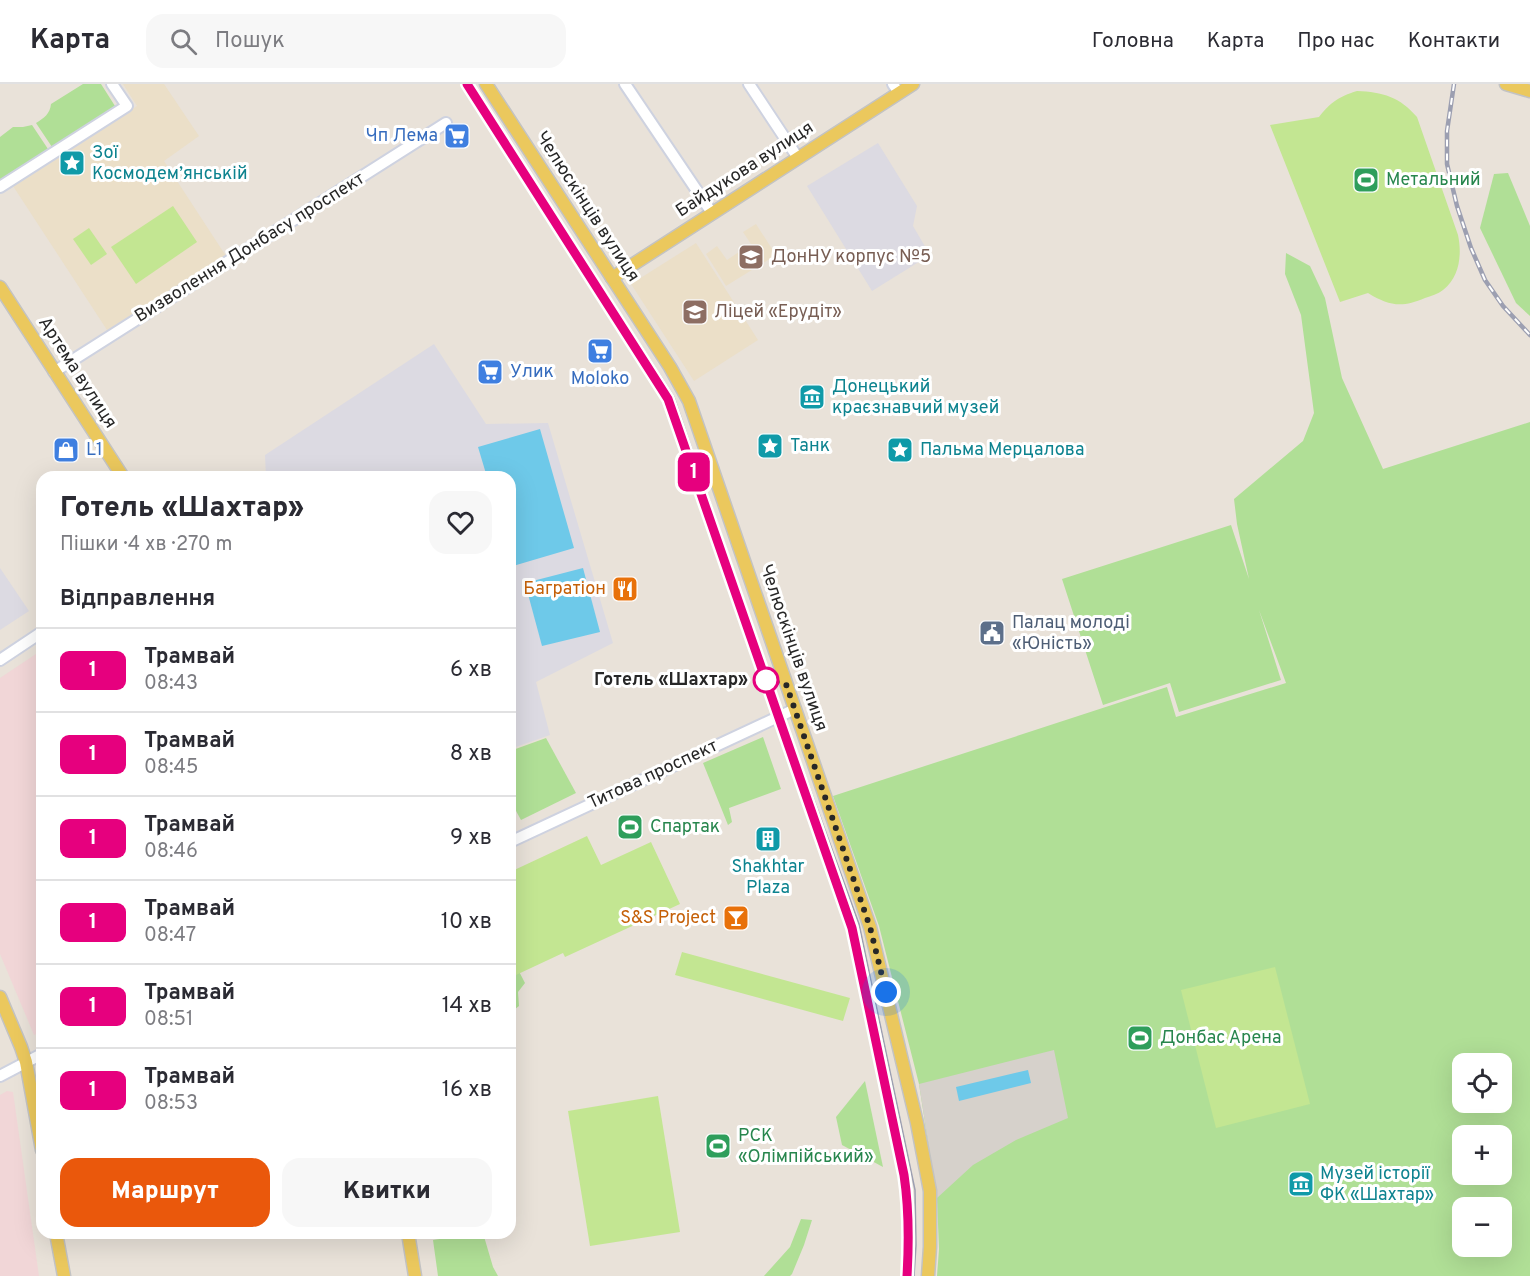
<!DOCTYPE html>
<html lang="uk">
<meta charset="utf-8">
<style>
:root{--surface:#fff;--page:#f7f7f7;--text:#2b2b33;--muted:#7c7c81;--line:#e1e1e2;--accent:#ea580c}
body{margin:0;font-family:Overpass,sans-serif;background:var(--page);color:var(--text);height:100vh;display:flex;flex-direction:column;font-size:22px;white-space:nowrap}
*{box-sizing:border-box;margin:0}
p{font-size:20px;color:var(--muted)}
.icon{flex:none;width:33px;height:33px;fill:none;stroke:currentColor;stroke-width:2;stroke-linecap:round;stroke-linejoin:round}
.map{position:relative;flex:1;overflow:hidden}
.details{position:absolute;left:36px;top:387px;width:480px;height:768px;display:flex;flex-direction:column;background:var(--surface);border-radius:18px;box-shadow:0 6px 24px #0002}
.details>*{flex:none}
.badge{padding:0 12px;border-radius:9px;font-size:21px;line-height:39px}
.buttons{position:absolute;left:1452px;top:969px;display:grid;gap:12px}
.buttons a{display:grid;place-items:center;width:60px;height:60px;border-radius:12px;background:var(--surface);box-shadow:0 6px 24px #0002;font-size:30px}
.you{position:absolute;width:30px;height:30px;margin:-15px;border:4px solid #fff;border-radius:50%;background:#1a73e8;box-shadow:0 0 0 9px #1a73e833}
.map>.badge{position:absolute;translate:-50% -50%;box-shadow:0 0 0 3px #fff}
h2{padding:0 24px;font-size:22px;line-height:54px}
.round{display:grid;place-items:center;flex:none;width:63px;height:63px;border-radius:18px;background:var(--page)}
.head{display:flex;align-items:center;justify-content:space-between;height:102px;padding:0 24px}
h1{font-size:28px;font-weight:800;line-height:45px}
.action{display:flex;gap:12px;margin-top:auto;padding:12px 24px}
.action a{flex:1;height:69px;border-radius:18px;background:var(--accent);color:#fff;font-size:24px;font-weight:800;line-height:69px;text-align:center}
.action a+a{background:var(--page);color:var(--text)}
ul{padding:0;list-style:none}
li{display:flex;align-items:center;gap:18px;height:84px;padding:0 24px;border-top:2px solid var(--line)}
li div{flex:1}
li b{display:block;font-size:22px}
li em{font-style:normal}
li .badge{min-width:66px;font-weight:700;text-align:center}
header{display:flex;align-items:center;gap:36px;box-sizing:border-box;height:84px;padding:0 30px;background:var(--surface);border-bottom:2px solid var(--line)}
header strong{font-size:28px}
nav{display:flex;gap:33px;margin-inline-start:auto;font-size:21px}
.search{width:420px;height:54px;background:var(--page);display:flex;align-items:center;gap:15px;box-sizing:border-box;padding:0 21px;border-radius:18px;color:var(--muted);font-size:22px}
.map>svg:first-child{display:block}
.industrial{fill:#dcdae2}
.education{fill:#ebdfc8}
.medical{fill:#f1d6d7}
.green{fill:#b0df96;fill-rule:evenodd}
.pitch{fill:#c3e692}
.plaza{fill:#d6d1cb}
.water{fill:#6ec9e9}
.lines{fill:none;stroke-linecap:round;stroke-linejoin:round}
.minor-casing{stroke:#ced2e0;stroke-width:14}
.major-casing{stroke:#c3c3c3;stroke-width:15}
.minor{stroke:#fff;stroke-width:10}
.major{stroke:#ebc85d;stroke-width:12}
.tram{stroke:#9c9fb1;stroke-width:1.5}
.rail-casing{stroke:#9c9fb1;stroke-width:4.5}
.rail{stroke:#fff;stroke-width:2;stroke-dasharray:7;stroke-linecap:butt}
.line-casing{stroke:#fff;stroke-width:14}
.line{stroke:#e6007e;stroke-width:9}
.walk{stroke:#272727;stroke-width:6;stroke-dasharray:0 10.8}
.stop-dot{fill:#fff;stroke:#e6007e;stroke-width:3}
.labels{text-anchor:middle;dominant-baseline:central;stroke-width:6;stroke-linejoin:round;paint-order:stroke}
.shop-label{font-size:18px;fill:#366cbe;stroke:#fff;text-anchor:start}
.culture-label{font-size:18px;fill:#0d838f;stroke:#fff;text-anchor:start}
.street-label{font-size:18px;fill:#272727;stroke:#fff}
.leisure-label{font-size:18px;fill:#27864d;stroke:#fff;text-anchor:start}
.education-label{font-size:18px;fill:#785e54;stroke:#fff;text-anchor:start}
.food-label{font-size:18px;fill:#c56008;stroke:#fff;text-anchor:end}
.service-label{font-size:18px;fill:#4e5e75;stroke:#fff;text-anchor:start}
.stop-label{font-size:18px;font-weight:bold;fill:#272727;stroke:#fff;text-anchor:end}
</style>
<header>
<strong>Карта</strong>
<div class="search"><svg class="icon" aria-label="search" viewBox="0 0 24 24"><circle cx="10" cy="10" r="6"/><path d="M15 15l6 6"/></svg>Пошук</div>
<nav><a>Головна</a><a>Карта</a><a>Про нас</a><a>Контакти</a></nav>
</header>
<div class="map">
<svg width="1530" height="1192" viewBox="0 0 1530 1192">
<rect width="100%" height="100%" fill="#e9e2d9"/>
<g class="industrial">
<polygon points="878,59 917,122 913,142 930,171 872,207 807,102"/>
<polygon points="434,260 486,340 548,339 613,559 536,598 550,651 510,665 510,393 266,393 265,371"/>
<polygon points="0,484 29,527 0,546"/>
</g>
<g class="education">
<polygon points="123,0 164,0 199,52 164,77 226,172 109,249 13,102 137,22"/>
<polygon points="756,140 776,171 726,202 706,170 717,162 727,176 751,160 743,148"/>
<polygon points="696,159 758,256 694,297 631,200"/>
</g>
<g class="medical">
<polygon points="42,566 42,948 34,951 0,870 0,594"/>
<polygon points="7,1007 13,1008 39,1192 0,1192 0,1011"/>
</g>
<g class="green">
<path d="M83 0H101L115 22 52 63 36 39C44 34 50 30 51 20Z"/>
<polygon points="32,41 48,65 0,96 0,53 13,43 23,43"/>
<polygon points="1508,89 1530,142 1530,232 1516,219 1480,144 1494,90"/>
<path d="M1286 169 1310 182 1325 214 1342 294 1383 385 1530 338V1192H937L939 1165 937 1115 919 1000 879 842 833 712 1167 603 1176 633 1286 599 1259 526 1281 596 1179 628 1170 599 1103 621 1062 495 1231 441 1249 495 1237 440 1234 415 1303 357 1314 329 1301 231 1285 190ZM1462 980H1502V1018H1462ZM1462 1052H1502V1090H1462ZM1462 1124H1502V1162H1462Z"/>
<polygon points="763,653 781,705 729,724 732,738 728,741 703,679"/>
<polygon points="546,654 576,709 521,736 510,716 510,667"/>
<polygon points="511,872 525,899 518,908 519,922 510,929"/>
<polygon points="865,997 883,1083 842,1061 836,1033"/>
<polygon points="801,1135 812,1136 804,1161 792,1190 790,1192 764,1192 790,1163"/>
<polygon points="477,1149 483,1149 493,1183 498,1192 438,1192 433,1156"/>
</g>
<g class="pitch">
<path d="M1357 7C1383 8 1400 13 1417 33L1458 151C1462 170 1460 193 1443 206 1438 210 1431 212 1425 214 1402 224 1389 222 1368 209L1340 218 1270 41 1319 33C1331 18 1338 13 1357 7Z"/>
<polygon points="173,122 197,158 136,200 111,163"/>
<polygon points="89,144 107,170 91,181 73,155"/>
<polygon points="587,752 601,781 651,758 680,820 565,873 563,869 516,891 510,879 510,788"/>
<polygon points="682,868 850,914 843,937 675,891"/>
<polygon points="1275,883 1310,1020 1216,1044 1181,906"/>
<polygon points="658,1012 680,1148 590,1162 568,1027"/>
</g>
<polygon class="plaza" points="1054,966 1068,1034 1016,1056 973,1081 937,1114 919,1000"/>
<g class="water">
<polygon points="540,345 574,464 513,482 510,473 510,393 487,393 478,363"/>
<polygon points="583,484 600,548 542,562 525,499"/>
<polygon points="1028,986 1031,999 959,1017 956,1003"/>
</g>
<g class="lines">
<g class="minor-casing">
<g id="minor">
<polyline points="625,0 712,129"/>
<polyline points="749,0 798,74"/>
<polyline points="893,0 899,9"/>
<polyline points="0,103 127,22 112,0"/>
<polyline points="54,288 446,39"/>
<polyline points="0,576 42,548"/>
<polyline points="510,758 795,625"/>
<polyline points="0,992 42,970"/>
</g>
</g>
<g class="major-casing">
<g id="major">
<polyline points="486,0 670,283 689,317 870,843 917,1039 930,1107 930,1163 928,1192"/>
<polyline points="1506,0 1530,7"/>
<polyline points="612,194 913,0"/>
<polyline points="0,203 123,393"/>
<polyline points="0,913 21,963 26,978 42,1066"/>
<polyline points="56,1149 64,1192"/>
<polyline points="408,1149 415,1192"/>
</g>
</g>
<use href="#minor" class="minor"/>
<use href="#major" class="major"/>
<polyline class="tram" points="473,0 674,313 783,630 859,840 915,1106 916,1161 914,1192"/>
<g class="rail-casing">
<polyline id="rail" points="1454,0 1447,47 1447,80 1457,122 1471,164 1485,196 1503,222 1530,251"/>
</g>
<use href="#rail" class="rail"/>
</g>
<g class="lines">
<g class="line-casing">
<path id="line" d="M467 0 668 315 852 844 904 1091C909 1124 909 1158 907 1192"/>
</g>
<use href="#line" class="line"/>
<polyline class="walk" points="766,596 786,600 870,843 886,908"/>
</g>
<defs>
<g id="supermarket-square" transform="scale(1.35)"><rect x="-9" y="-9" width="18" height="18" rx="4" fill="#3f7fe0" stroke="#fff"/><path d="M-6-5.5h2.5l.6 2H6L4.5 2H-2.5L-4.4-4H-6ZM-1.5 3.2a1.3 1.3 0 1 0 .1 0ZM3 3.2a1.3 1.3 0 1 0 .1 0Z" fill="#fff"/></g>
<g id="sight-square" transform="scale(1.35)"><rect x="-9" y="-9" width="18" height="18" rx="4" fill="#0f9aa8" stroke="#fff"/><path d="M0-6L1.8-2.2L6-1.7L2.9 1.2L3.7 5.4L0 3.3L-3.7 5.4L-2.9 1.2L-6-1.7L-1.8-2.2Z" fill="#fff"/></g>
<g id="stadium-square" transform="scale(1.35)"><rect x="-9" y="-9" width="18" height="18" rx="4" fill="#2e9e5b" stroke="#fff"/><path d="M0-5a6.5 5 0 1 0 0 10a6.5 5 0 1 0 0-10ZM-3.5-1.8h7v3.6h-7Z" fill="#fff"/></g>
<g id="university-square" transform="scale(1.35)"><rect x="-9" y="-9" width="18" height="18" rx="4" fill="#8d6e63" stroke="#fff"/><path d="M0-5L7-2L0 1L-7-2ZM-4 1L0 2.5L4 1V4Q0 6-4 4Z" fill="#fff"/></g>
<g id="school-square" transform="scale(1.35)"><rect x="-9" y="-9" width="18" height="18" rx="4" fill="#8d6e63" stroke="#fff"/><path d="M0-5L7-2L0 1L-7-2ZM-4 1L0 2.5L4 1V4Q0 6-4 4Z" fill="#fff"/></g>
<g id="museum-square" transform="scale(1.35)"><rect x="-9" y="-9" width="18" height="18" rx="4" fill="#0f9aa8" stroke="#fff"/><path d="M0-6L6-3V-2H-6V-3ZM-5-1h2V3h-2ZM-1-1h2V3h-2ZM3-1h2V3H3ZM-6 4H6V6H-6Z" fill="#fff"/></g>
<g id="shop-square" transform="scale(1.35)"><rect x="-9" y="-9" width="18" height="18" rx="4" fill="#3f7fe0" stroke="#fff"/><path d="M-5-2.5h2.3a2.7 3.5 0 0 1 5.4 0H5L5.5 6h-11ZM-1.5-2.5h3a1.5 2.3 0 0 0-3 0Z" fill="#fff"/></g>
<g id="restaurant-square" transform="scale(1.35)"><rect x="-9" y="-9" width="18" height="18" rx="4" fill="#e8710a" stroke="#fff"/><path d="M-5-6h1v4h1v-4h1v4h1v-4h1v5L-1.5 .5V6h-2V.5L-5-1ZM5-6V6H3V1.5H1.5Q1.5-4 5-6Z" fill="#fff"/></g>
<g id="civic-square" transform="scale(1.35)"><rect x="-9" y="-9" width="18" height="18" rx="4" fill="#5c6f8a" stroke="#fff"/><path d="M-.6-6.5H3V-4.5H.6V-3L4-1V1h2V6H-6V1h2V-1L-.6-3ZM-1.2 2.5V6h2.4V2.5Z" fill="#fff"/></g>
<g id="building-square" transform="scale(1.35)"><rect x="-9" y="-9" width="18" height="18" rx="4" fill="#0f9aa8" stroke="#fff"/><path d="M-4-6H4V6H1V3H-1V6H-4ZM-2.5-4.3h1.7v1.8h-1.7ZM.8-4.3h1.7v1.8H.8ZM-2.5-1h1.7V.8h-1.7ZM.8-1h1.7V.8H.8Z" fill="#fff"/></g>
<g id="bar-square" transform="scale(1.35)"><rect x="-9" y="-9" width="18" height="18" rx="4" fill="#e8710a" stroke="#fff"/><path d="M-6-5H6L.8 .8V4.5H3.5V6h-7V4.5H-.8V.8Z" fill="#fff"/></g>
</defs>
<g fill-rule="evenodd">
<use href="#supermarket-square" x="457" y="52"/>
<use href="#sight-square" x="72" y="79"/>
<use href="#stadium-square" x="1366" y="96"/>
<use href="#university-square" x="751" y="173"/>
<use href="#school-square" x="695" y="228"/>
<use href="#supermarket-square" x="600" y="267"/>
<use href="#supermarket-square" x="490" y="288"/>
<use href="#museum-square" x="812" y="313"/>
<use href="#sight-square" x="770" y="362"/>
<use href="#shop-square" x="66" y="366"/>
<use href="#sight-square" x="900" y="366"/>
<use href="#restaurant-square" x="625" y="505"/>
<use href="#civic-square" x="992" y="549"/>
<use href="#stadium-square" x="630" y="743"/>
<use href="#building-square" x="768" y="755"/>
<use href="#bar-square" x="736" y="834"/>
<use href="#stadium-square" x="1140" y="954"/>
<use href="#stadium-square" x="718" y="1062"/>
<use href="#museum-square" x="1301" y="1100"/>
</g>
<circle class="stop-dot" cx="766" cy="596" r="12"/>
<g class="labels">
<g class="shop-label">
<text x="438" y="52" text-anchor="end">Чп Лема</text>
<text x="510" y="288">Улик</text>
<text x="600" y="295" text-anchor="middle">Moloko</text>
<text x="86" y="366">L1</text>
</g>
<g class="culture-label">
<text x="92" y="69">Зої<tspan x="92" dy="21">Космодем’янській</tspan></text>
<text x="832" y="303">Донецький<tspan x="832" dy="21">краєзнавчий музей</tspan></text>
<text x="790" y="362">Танк</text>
<text x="920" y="366">Пальма Мерцалова</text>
<text x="768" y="783" text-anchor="middle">Shakhtar<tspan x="768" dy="21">Plaza</tspan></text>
<text x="1320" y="1090">Музей історії<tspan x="1320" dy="21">ФК «Шахтар»</tspan></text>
</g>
<g class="street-label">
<text transform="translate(745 86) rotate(-33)">Байдукова вулиця</text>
<text transform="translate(587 123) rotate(57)">Челюскінців вулиця</text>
<text transform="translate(250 164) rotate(-32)">Визволення Донбасу проспект</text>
<text transform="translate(77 289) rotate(57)">Артема вулиця</text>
<text transform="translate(793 564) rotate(71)">Челюскінців вулиця</text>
<text transform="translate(653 691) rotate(-25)">Титова проспект</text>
</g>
<g class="leisure-label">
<text x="1386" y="96">Метальний</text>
<text x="650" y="743">Спартак</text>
<text x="1160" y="954">Донбас Арена</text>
<text x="738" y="1052">РСК<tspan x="738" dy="21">«Олімпійський»</tspan></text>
</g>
<g class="education-label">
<text x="771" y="173">ДонНУ корпус №5</text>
<text x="714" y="228">Ліцей «Ерудіт»</text>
</g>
<g class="food-label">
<text x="606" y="505">Багратіон</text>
<text x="716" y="834">S&amp;S Project</text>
</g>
<g class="service-label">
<text x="1012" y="539">Палац молоді<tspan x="1012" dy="21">«Юність»</tspan></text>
</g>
<g class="stop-label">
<text x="748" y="596">Готель «Шахтар»</text>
</g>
</g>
</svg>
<div class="buttons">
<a><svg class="icon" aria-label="locate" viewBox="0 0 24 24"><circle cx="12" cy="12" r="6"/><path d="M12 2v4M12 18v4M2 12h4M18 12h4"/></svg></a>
<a>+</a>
<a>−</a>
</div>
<div class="you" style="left:886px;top:908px"></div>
<b class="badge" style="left:694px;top:388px;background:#e6007e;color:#fff">1</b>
<section class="details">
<div class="head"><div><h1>Готель «Шахтар»</h1><p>Пішки · 4 хв · 270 m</p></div><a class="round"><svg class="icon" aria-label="heart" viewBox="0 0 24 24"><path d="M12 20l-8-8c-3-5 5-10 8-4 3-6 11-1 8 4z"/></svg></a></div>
<h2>Відправлення</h2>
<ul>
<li><span class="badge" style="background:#e6007e;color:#fff">1</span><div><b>Трамвай</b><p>08:43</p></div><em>6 хв</em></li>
<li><span class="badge" style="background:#e6007e;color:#fff">1</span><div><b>Трамвай</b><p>08:45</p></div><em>8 хв</em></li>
<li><span class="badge" style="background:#e6007e;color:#fff">1</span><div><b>Трамвай</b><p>08:46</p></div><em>9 хв</em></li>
<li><span class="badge" style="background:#e6007e;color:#fff">1</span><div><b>Трамвай</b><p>08:47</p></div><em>10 хв</em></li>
<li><span class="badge" style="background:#e6007e;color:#fff">1</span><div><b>Трамвай</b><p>08:51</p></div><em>14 хв</em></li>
<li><span class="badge" style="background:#e6007e;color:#fff">1</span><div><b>Трамвай</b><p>08:53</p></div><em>16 хв</em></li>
</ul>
<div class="action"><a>Маршрут</a><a>Квитки</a></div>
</section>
</div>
